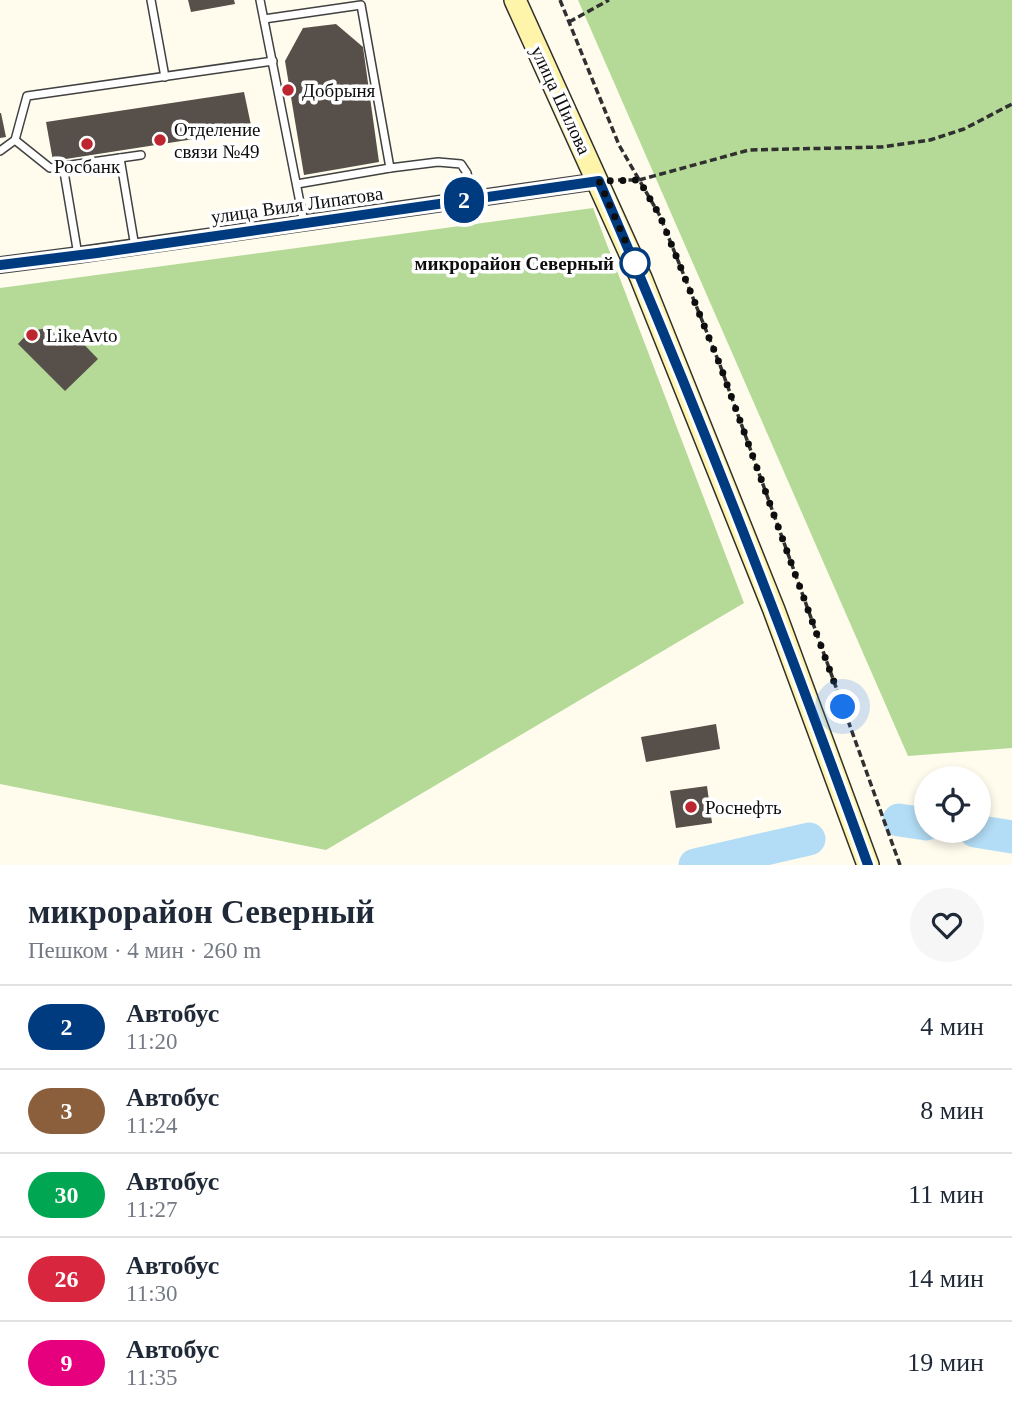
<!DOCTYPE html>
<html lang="ru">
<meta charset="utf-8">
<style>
:root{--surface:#fff;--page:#f6f6f7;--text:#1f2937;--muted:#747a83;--line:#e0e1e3}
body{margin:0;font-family:Georgia,serif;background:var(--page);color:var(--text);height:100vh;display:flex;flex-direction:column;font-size:26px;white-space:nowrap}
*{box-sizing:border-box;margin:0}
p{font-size:23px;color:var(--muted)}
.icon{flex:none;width:38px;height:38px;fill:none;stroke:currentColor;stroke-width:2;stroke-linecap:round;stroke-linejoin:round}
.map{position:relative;height:865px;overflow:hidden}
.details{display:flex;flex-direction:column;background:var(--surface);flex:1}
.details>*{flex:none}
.badge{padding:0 14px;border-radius:23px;font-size:24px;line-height:46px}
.fabs{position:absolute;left:914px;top:766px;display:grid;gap:14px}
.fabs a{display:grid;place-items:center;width:77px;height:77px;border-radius:50%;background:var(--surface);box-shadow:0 4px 10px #0003;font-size:35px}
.you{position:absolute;width:35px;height:35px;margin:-18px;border:5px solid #fff;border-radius:50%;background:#1a73e8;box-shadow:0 0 0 10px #1a73e833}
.map>.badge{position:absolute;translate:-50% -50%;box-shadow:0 0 0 4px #fff}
.round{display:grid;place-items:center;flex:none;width:74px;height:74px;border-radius:37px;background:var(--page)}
.head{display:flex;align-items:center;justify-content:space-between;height:119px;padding:0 28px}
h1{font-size:33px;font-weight:600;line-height:52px}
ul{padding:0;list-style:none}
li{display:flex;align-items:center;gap:21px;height:84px;padding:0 28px;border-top:2px solid var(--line)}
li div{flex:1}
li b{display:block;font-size:26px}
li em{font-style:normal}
li .badge{min-width:77px;font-weight:700;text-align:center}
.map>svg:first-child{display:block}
.forest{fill:#b5da98}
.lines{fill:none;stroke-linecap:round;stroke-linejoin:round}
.river{stroke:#b3ddf6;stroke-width:33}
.building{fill:#564f4a}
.service-casing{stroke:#414141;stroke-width:10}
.minor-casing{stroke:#414141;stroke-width:18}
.secondary-casing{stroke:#303030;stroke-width:24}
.path{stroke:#303030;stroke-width:3.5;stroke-dasharray:7 3.5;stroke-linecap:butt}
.service{stroke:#fff;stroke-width:7}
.minor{stroke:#fff;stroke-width:14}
.secondary{stroke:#fef5aa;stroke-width:21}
.line-casing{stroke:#fff;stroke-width:16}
.line{stroke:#003b80;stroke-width:10}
.walk{stroke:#0e0e0e;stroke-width:7;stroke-dasharray:0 12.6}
.poi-dot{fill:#bd262e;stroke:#fff;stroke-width:2.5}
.stop-dot{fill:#fff;stroke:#003b80;stroke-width:3.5}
.labels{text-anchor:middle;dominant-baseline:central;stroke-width:7;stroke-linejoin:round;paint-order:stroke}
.poi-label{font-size:19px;fill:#0e0e0e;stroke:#fff;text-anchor:start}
.street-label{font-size:19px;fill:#0e0e0e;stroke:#fff}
.stop-label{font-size:19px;font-weight:bold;fill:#0e0e0e;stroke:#fff;text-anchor:end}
</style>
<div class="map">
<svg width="1012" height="865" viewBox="0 0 1012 865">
<rect width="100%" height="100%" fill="#fffcee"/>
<g class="forest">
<polygon points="578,0 1012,0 1012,748 908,756"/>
<polygon points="593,208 744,603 326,850 0,784 0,288"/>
</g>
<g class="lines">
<g class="river">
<polyline points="899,820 926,824"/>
<polyline points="975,831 1012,837"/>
<polyline points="695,865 809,839"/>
</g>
</g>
<g class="building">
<polygon points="188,0 234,0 235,4 191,12"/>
<polygon points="336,24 363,47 379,162 304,175 285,61 303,28"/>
<polygon points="244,92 252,130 53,161 46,122"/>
<polygon points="0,113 1,113 6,137 0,138"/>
<polygon points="48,328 58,337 68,328 98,359 65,391 18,344 30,331"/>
<polygon points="716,724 720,749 646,762 641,737"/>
<polygon points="707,786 712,823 676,828 670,791"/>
</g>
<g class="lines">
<g class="service-casing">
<g id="service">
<polyline points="151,0 165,77"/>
<polyline points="260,0 304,223"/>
<polyline points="264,19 361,5 390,168"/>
<polyline points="15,140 50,168 141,155"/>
<polyline points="0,151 15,140 27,96 273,61"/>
<polyline points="120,158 135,247"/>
<polyline points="63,166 78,255"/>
<polyline points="297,184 390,168 438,162 461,164 467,173 472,199"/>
</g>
</g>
<g class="minor-casing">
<polyline id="minor" points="0,265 78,255 599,181"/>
</g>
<g class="secondary-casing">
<polyline id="secondary" points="515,0 641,278 774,610 868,865"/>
</g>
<g class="path">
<polyline points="560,0 619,145 660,216 720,365 900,865"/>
<polyline points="569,22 609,0"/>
<polyline points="618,180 639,180 749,150 881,147 930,140 964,129 1012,104"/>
</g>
<use href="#service" class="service"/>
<use href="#minor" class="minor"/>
<use href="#secondary" class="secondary"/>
</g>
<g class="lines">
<g class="line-casing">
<path id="line" d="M0 265 97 253 599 181C697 406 785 635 868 865"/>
</g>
<use href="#line" class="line"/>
<polyline class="walk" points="635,263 599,181 639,180 660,216 720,365 843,707"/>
</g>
<g class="poi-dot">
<circle cx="288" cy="90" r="7"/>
<circle cx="160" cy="140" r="7"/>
<circle cx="87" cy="144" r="7"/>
<circle cx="32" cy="335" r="7"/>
<circle cx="691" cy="807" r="7"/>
</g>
<circle class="stop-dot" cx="635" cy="263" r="14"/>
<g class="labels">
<g class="poi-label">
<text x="302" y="90">Добрыня</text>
<text x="174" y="129">Отделение<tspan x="174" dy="22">связи №49</tspan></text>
<text x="87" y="166" text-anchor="middle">Росбанк</text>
<text x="46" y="335">LikeAvto</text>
<text x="705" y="807">Роснефть</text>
</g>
<g class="street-label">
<text transform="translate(561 100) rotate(65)">улица Шилова</text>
<text transform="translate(297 205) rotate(-8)">улица Виля Липатова</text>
</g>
<g class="stop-label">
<text x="614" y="263">микрорайон Северный</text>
</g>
</g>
</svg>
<div class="fabs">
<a><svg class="icon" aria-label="locate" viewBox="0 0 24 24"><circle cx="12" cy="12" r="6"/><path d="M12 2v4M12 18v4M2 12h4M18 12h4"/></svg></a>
</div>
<div class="you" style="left:843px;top:707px"></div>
<b class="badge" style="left:464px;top:200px;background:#003b80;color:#fff">2</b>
</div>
<section class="details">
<div class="head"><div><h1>микрорайон Северный</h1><p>Пешком · 4 мин · 260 m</p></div><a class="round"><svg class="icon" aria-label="heart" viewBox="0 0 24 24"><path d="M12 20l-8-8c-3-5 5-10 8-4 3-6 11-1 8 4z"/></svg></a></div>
<ul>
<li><span class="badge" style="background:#003b80;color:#fff">2</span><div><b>Автобус</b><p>11:20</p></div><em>4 мин</em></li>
<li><span class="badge" style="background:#8b5e3c;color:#fff">3</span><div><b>Автобус</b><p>11:24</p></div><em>8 мин</em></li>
<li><span class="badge" style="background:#00a651;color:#fff">30</span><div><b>Автобус</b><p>11:27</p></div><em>11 мин</em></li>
<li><span class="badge" style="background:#d7263d;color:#fff">26</span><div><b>Автобус</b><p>11:30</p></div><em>14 мин</em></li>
<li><span class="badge" style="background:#e6007e;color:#fff">9</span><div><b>Автобус</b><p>11:35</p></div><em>19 мин</em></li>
</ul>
</section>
